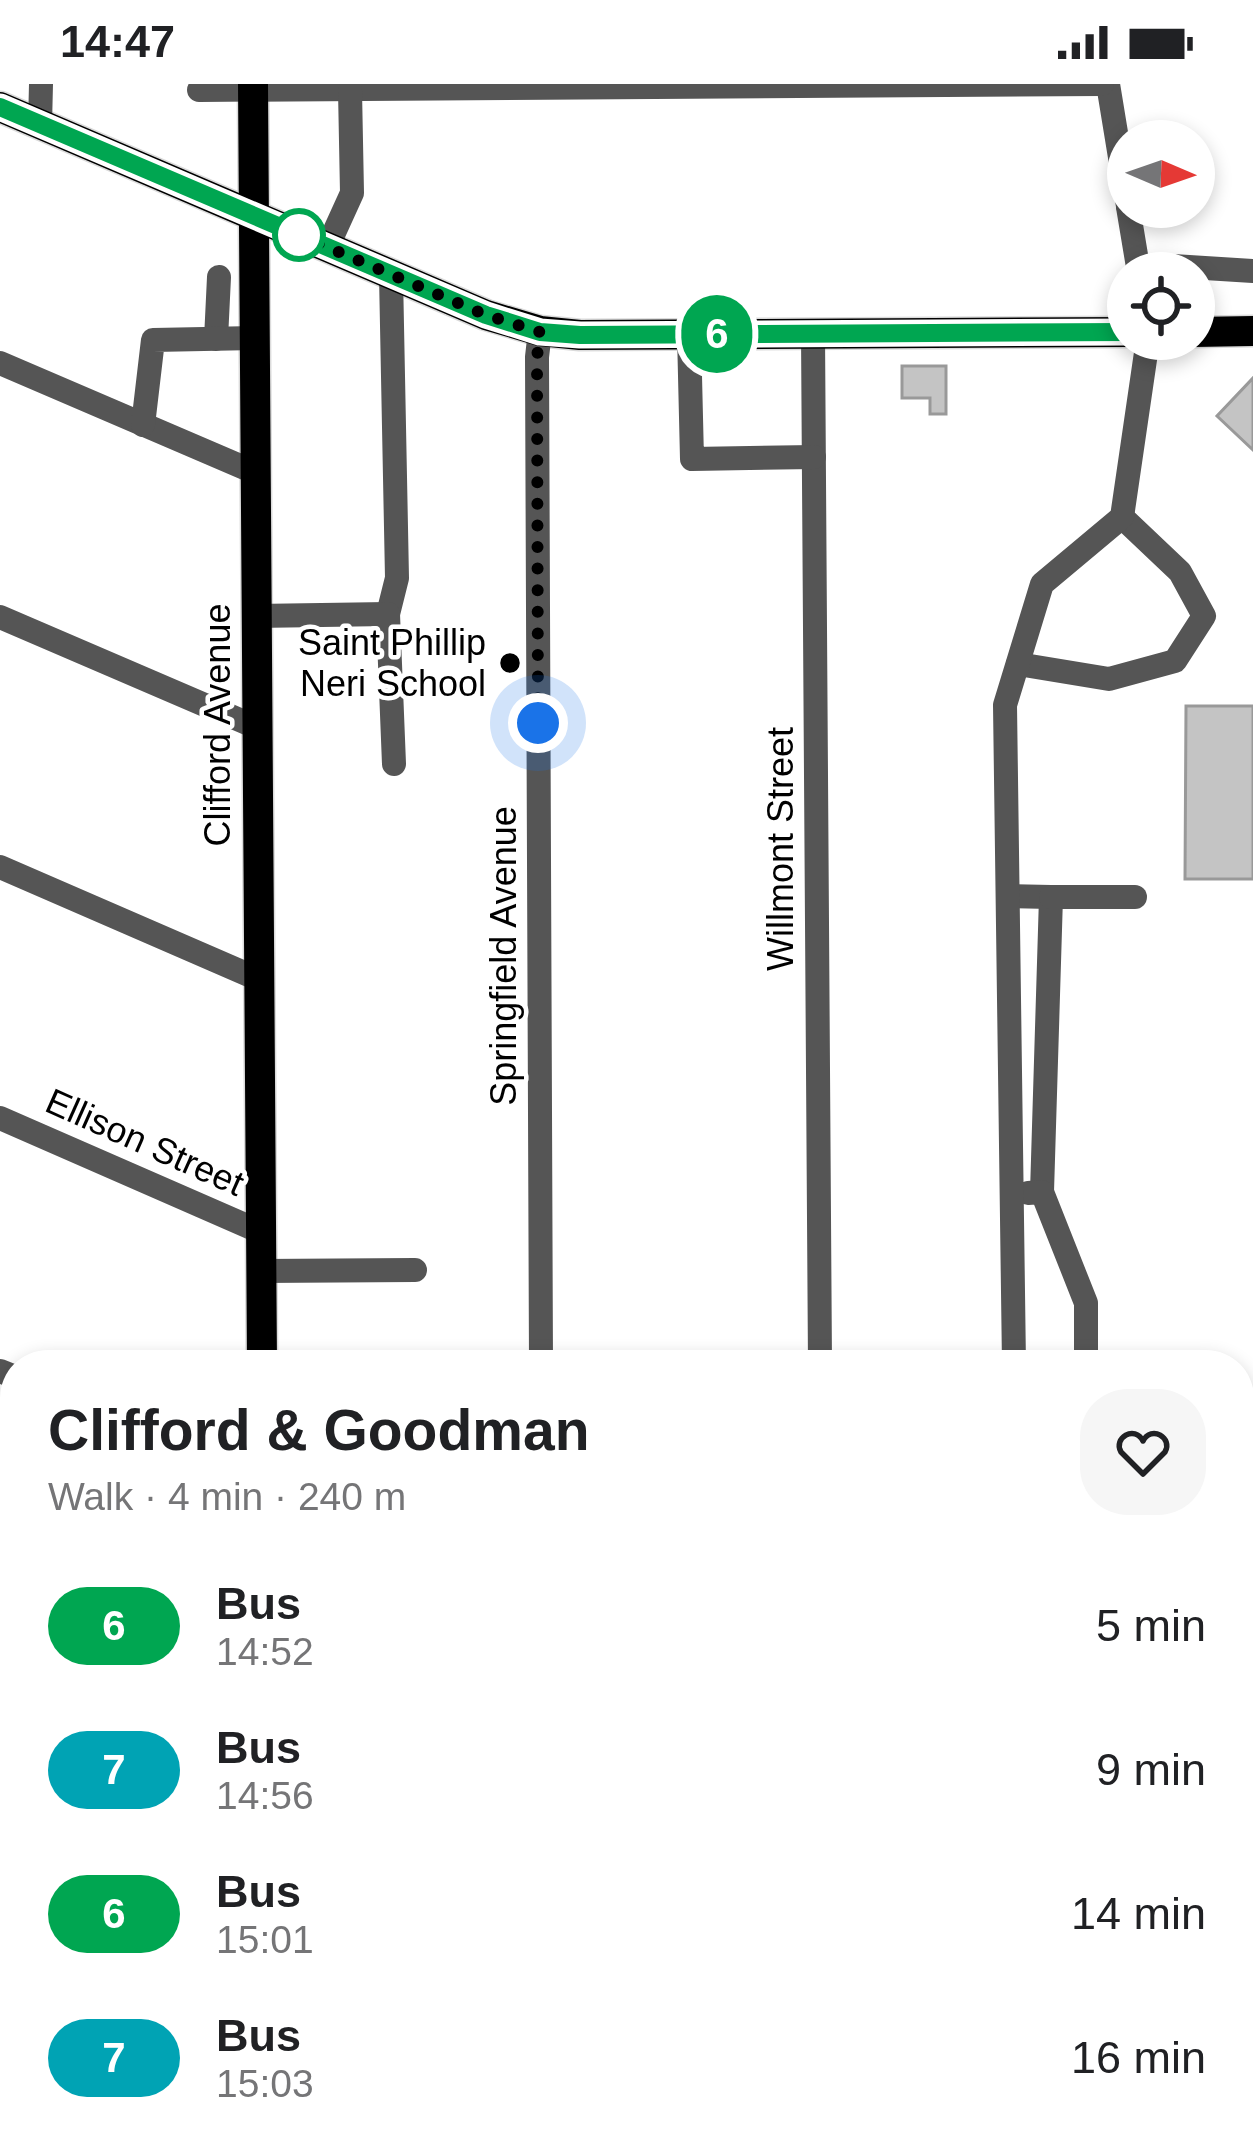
<!DOCTYPE html>
<meta charset="utf-8">
<style>
:root{--surface:#fff;--page:#f6f6f6;--text:#202124;--muted:#757577}
body{margin:0;font-family:Arial,sans-serif;background:var(--page);color:var(--text);height:100vh;display:flex;flex-direction:column;font-size:45px;white-space:nowrap}
*{box-sizing:border-box;margin:0}
p{font-size:39px;color:var(--muted)}
.icon{flex:none;width:66px;height:66px;fill:none;stroke:currentColor;stroke-width:2;stroke-linecap:round;stroke-linejoin:round}
.map{position:relative;flex:1;overflow:hidden}
.drawer{position:absolute;left:0px;top:1266px;width:1254px;height:804px;display:flex;flex-direction:column;background:var(--surface);border-radius:48px 48px 0 0;box-shadow:0 6px 18px #0003}
.drawer>*{flex:none}
.badge{padding:0 24px;border-radius:39px;font-size:42px;line-height:78px}
.needle{width:78px;rotate:92deg}
.tools{position:absolute;left:1107px;top:36px;display:grid;gap:24px}
.tools a{display:grid;place-items:center;width:108px;height:108px;border-radius:50%;background:var(--surface);box-shadow:0 6px 18px #0003;font-size:60px}
.you{position:absolute;width:60px;height:60px;margin:-30px;border:9px solid #fff;border-radius:50%;background:#1a73e8;box-shadow:0 0 0 18px #1a73e833}
.map>.badge{position:absolute;translate:-50% -50%;box-shadow:0 0 0 6px #fff}
.round{display:grid;place-items:center;flex:none;width:126px;height:126px;border-radius:48px;background:var(--page)}
.summary{display:flex;align-items:center;justify-content:space-between;height:204px;padding:0 48px}
h1{font-size:57px;font-weight:800;line-height:90px}
ul{padding:0;list-style:none}
li{display:flex;align-items:center;gap:36px;height:144px;padding:0 48px}
li div{flex:1}
li b{display:block;font-size:45px}
li em{font-style:normal}
li .badge{min-width:132px;font-weight:700;text-align:center}
.status{display:flex;justify-content:space-between;align-items:center;height:84px;padding:0 60px;background:var(--surface);direction:ltr}
.status svg{height:33px;fill:currentColor}
.map>svg:first-child{display:block}
.building{fill:#c4c4c4;stroke:#999;stroke-width:3}
.lines{fill:none;stroke-linecap:round;stroke-linejoin:round}
.major-casing{stroke:#dbdbdb;stroke-width:33}
.path{stroke:#777;stroke-width:3;stroke-dasharray:3 6;stroke-linecap:butt}
.minor{stroke:#555;stroke-width:24}
.major{stroke:#000;stroke-width:30}
.line-casing{stroke:#fff;stroke-width:27}
.line{stroke:#00a651;stroke-width:18}
.walk{stroke:#000;stroke-width:12;stroke-dasharray:0 21.6}
.stop-dot{fill:#fff;stroke:#00a651;stroke-width:6}
.poi-dot{fill:#000;stroke:#fff;stroke-width:4.5}
.labels{text-anchor:middle;dominant-baseline:central;stroke-width:9;stroke-linejoin:round;paint-order:stroke}
.poi-label{font-size:36px;fill:#000;stroke:#fff;text-anchor:end}
.street-label{font-size:36px;fill:#000;stroke:#fff}
</style>
<div class="status"><b>14:47</b><svg viewBox="0 0 49 12"><path d="M0 12V9h3v3zM5 12V6h3v6zM10 12V3h3v9zM15 12V0h3v12zM26 1h20v11H26zM47 4h2v5h-2z"/></svg></div>
<div class="map">
<svg width="1253" height="2070" viewBox="0 0 1253 2070">
<rect width="100%" height="100%" fill="#fff"/>
<g class="building">
<polygon points="902,282 946,282 946,330 930,330 930,314 902,314"/>
<polygon points="1253,294 1253,366 1217,332"/>
<polygon points="1186,622 1253,622 1253,795 1185,795"/>
</g>
<g class="lines">
<g class="major-casing">
<g id="major">
<polyline points="253,0 262,1281"/>
<polyline points="0,23 486,231 540,247 580,251 1128,248"/>
<polyline points="1194,248 1253,247"/>
<polyline points="268,2055 268,2070"/>
</g>
</g>
<g class="path">
<polyline points="1239,1528 1253,1522"/>
<polyline points="1239,1898 1253,1898"/>
</g>
<g class="minor">
<polyline points="1108,0 1128,122"/>
<polyline points="199,6 1102,0"/>
<polyline points="40,41 41,0"/>
<polyline points="1128,123 1139,189"/>
<polyline points="327,164 352,109 350,6"/>
<polyline points="1138,184 1173,182 1253,187"/>
<polyline points="540,247 537,273 541,1281"/>
<polyline points="813,249 820,1281"/>
<polyline points="689,250 692,375 814,373"/>
<polyline points="216,255 219,193"/>
<polyline points="0,279 254,388"/>
<polyline points="143,341 153,256 255,254"/>
<polyline points="388,530 397,494 391,191"/>
<polyline points="255,532 388,530 394,680"/>
<polyline points="0,533 256,643"/>
<polyline points="1018,580 1109,595 1175,577 1204,532 1180,488 1122,433"/>
<polyline points="0,783 258,895"/>
<polyline points="1008,812 1051,813 1042,1108"/>
<polyline points="1051,813 1135,813"/>
<polyline points="0,1034 261,1148"/>
<polyline points="1028,1109 1042,1108 1086,1219 1086,1281"/>
<polyline points="261,1187 415,1186"/>
<polyline points="1014,1281 1005,621 1042,500 1122,433 1148,255"/>
<polyline points="0,1287 15,1293"/>
<polyline points="1239,1338 1253,1338"/>
<polyline points="1239,1436 1253,1436"/>
<polyline points="0,1503 15,1510"/>
<polyline points="0,1721 15,1727"/>
<polyline points="1239,1933 1253,1933"/>
<polyline points="0,1936 15,1942"/>
<polyline points="608,2055 617,2070"/>
<polyline points="1142,2055 1143,2070"/>
</g>
<use href="#major" class="major"/>
</g>
<g class="lines">
<g class="line-casing">
<polyline id="line" points="0,23 486,231 540,248 580,251 1128,248"/>
</g>
<use href="#line" class="line"/>
<polyline class="walk" points="299,151 486,231 540,248 537,273 538,639"/>
</g>
<circle class="stop-dot" cx="299" cy="151" r="24"/>
<circle class="poi-dot" cx="510" cy="579" r="12"/>
<g class="labels">
<g class="poi-label">
<text x="486" y="558">Saint Phillip<tspan x="486" dy="41">Neri School</tspan></text>
</g>
<g class="street-label">
<text transform="translate(217 641) rotate(-90)">Clifford Avenue</text>
<text transform="translate(780 765) rotate(-90)">Willmont Street</text>
<text transform="translate(503 872) rotate(-90)">Springfield Avenue</text>
<text transform="translate(145 1058) rotate(24)">Ellison Street</text>
</g>
</g>
</svg>
<div class="tools">
<a><svg class="needle" viewBox="-14 -14 28 28"><path d="M0-13l5 13h-10z" fill="#e53935"/><path d="M0 13l5-13h-10z" fill="#757577"/></svg></a>
<a><svg class="icon" aria-label="locate" viewBox="0 0 24 24"><circle cx="12" cy="12" r="6"/><path d="M12 2v4M12 18v4M2 12h4M18 12h4"/></svg></a>
</div>
<div class="you" style="left:538px;top:639px"></div>
<b class="badge" style="left:717px;top:250px;background:#00a651;color:#fff">6</b>
<section class="drawer">
<div class="summary"><div><h1>Clifford &amp; Goodman</h1><p>Walk · 4 min · 240 m</p></div><a class="round"><svg class="icon" aria-label="heart" viewBox="0 0 24 24"><path d="M12 20l-8-8c-3-5 5-10 8-4 3-6 11-1 8 4z"/></svg></a></div>
<ul>
<li><span class="badge" style="background:#00a651;color:#fff">6</span><div><b>Bus</b><p>14:52</p></div><em>5 min</em></li>
<li><span class="badge" style="background:#00a3b4;color:#fff">7</span><div><b>Bus</b><p>14:56</p></div><em>9 min</em></li>
<li><span class="badge" style="background:#00a651;color:#fff">6</span><div><b>Bus</b><p>15:01</p></div><em>14 min</em></li>
<li><span class="badge" style="background:#00a3b4;color:#fff">7</span><div><b>Bus</b><p>15:03</p></div><em>16 min</em></li>
</ul>
</section>
</div>
